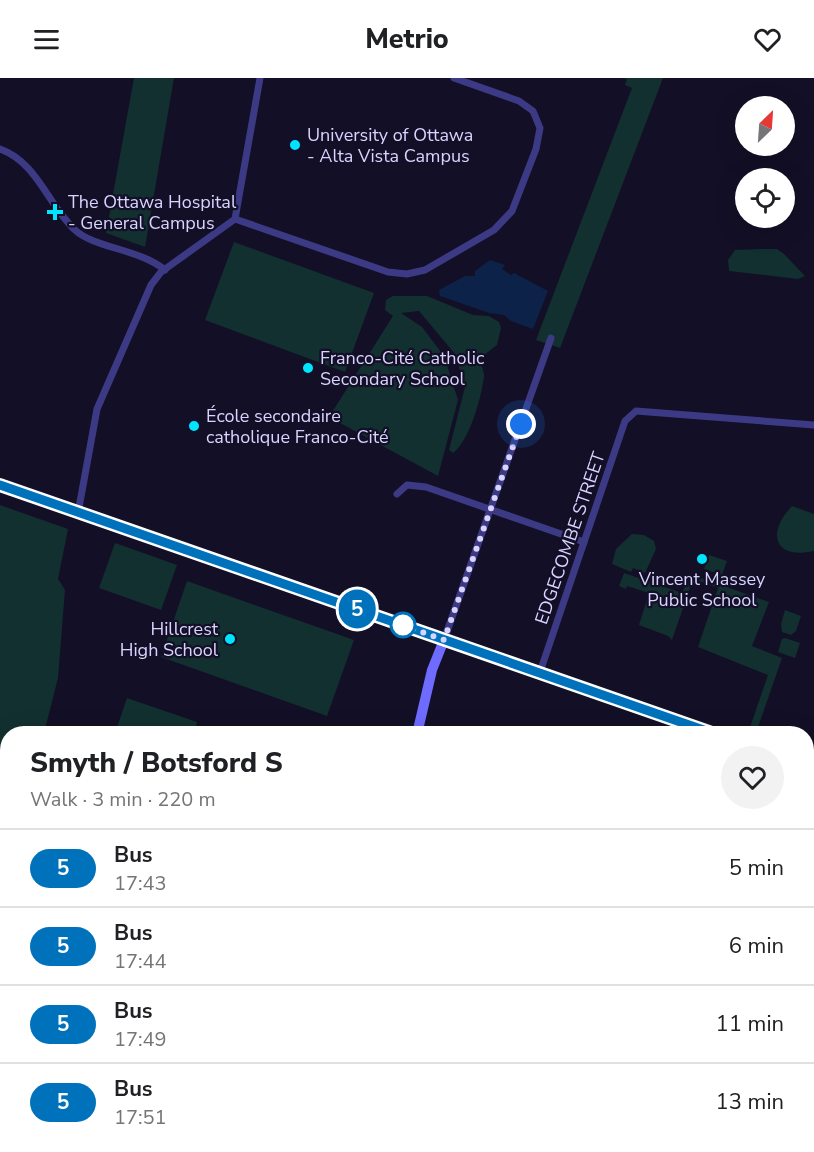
<!DOCTYPE html>
<meta charset="utf-8">
<style>
:root{--surface:#fff;--page:#f2f2f2;--text:#202124;--muted:#757577;--line:#e0e0e0}
body{margin:0;font-family:"Nunito Sans",sans-serif;background:var(--page);color:var(--text);height:100vh;display:flex;flex-direction:column;font-size:22px;white-space:nowrap}
*{box-sizing:border-box;margin:0}
p{font-size:20px;color:var(--muted)}
.icon{flex:none;width:33px;height:33px;fill:none;stroke:currentColor;stroke-width:2;stroke-linecap:round;stroke-linejoin:round}
.map{position:relative;flex:1;overflow:hidden}
.sheet{position:absolute;left:0px;top:648px;width:814px;height:426px;display:flex;flex-direction:column;background:var(--surface);border-radius:24px 24px 0 0;box-shadow:0 6px 24px #0002}
.sheet>*{flex:none}
.badge{padding:0 12px;border-radius:20px;font-size:21px;line-height:39px}
.needle{width:39px;rotate:25deg}
.controls{position:absolute;left:735px;top:18px;display:grid;gap:12px}
.controls a{display:grid;place-items:center;width:60px;height:60px;border-radius:50%;background:var(--surface);box-shadow:0 6px 24px #0002;font-size:30px}
.you{position:absolute;width:30px;height:30px;margin:-15px;border:4px solid #fff;border-radius:50%;background:#1a73e8;box-shadow:0 0 0 9px #1a73e833}
.map>.badge{position:absolute;translate:-50% -50%;box-shadow:0 0 0 3px #fff}
.round{display:grid;place-items:center;flex:none;width:63px;height:63px;border-radius:32px;background:var(--page)}
.head{display:flex;align-items:center;justify-content:space-between;height:102px;padding:0 30px}
h1{font-size:28px;font-weight:800;line-height:45px}
ul{padding:0;list-style:none}
li{display:flex;align-items:center;gap:18px;height:78px;padding:0 30px;border-top:2px solid var(--line)}
li div{flex:1}
li b{display:block;font-size:22px}
li em{font-style:normal}
li .badge{min-width:66px;font-weight:700;text-align:center}
header{display:flex;justify-content:space-between;align-items:center;height:78px;padding:0 30px;background:var(--surface);font-size:27px;font-weight:800}
.map>svg:first-child{display:block}
.green{fill:#12302f}
.water{fill:#0c2248}
.lines{fill:none;stroke-linecap:round;stroke-linejoin:round}
.street{stroke:#3d3a85;stroke-width:7}
.secondary{stroke:#6f6bff;stroke-width:10}
.line-casing{stroke:#fff;stroke-width:14}
.line{stroke:#0072bc;stroke-width:9}
.walk{stroke:#d9d4ff;stroke-width:6;stroke-dasharray:0 10.8}
.poi-dot{fill:#00e5ff;stroke:#130f26;stroke-width:2}
.stop-dot{fill:#fff;stroke:#0072bc;stroke-width:3}
.labels{text-anchor:middle;dominant-baseline:central;stroke-width:4.5;stroke-linejoin:round;paint-order:stroke}
.poi-label{font-size:18px;fill:#d9d4ff;stroke:#130f26;text-anchor:start}
.street-label{font-size:18px;fill:#d9d4ff;stroke:#130f26}
</style>
<header><svg class="icon" aria-label="menu" viewBox="0 0 24 24"><path d="M4 6h16M4 12h16M4 18h16"/></svg>Metrio<svg class="icon" aria-label="heart" viewBox="0 0 24 24"><path d="M12 20l-8-8c-3-5 5-10 8-4 3-6 11-1 8 4z"/></svg></header>
<div class="map">
<svg width="814" height="1074" viewBox="0 0 814 1074">
<rect width="100%" height="100%" fill="#130f26"/>
<g class="green">
<polygon points="134,0 174,0 145,169 106,155"/>
<polygon points="624,0 663,0 560,270 536,262 632,10 625,7 627,1"/>
<polygon points="234,164 374,215 345,294 205,242"/>
<polygon points="762,171 777,171 784,176 805,198 798,201 729,193 728,182 735,172"/>
<path d="M393 218H427L473 237 489 238 499 244 501 250 497 267 480 280C480 287 485 293 484 299 481 320 470 362 453 375L449 372 465 309 455 276 419 233 401 235 422 249 444 278 458 322 438 398 329 339 393 238 385 232 386 222Z"/>
<polygon points="0,427 68,451 58,501 65,512 58,600 44,655 8,656 7,767 0,806"/>
<path d="M792 428 814 436V473C774 482 766 455 792 428Z"/>
<polygon points="632,456 644,457 654,463 656,471 645,495 633,490 631,494 612,486 616,471"/>
<polygon points="115,465 177,487 161,532 99,510"/>
<polygon points="709,477 727,483 722,497 704,491"/>
<polygon points="624,495 682,515 688,501 693,497 769,524 752,568 782,580 756,655 749,652 768,597 698,569 718,510 693,501 672,562 668,558 639,547 649,515 627,508 626,511 619,508"/>
<polygon points="187,503 354,562 327,638 161,579"/>
<polygon points="785,532 801,538 796,553 791,557 782,554 781,546"/>
<polygon points="785,560 800,565 795,580 778,574 782,561"/>
<polygon points="127,620 197,644 194,655 115,655"/>
</g>
<polygon class="water" points="490,182 505,187 502,191 511,197 514,195 548,213 533,251 511,243 504,237 489,235 440,218 439,212 465,198 475,198 475,193"/>
<g class="lines">
<g class="street">
<path d="M0 71C37 84 48 127 75 152 94 170 140 171 165 192"/>
<polyline points="235,141 388,194 407,196 425,192 494,152 512,133 536,71 540,50 533,33 519,23 454,0"/>
<polyline points="397,416 407,407 426,409 584,464"/>
<polyline points="78,435 97,331 151,207 161,194 235,141 260,0"/>
<polyline points="444,562 551,260"/>
<polyline points="540,594 625,343 636,333 814,347"/>
<polyline points="807,800 814,802"/>
<polyline points="807,896 814,899"/>
<polyline points="807,994 814,996"/>
<polyline points="409,1066 430,1074"/>
<polyline points="710,1066 731,1074"/>
<polyline points="28,1074 29,1066"/>
<polyline points="491,1074 494,1066"/>
</g>
<g class="secondary">
<polyline points="0,407 715,656"/>
<polyline points="417,656 432,592 444,562"/>
<polyline points="807,688 814,691"/>
<polyline points="807,738 814,717"/>
<polyline points="385,1074 388,1066"/>
</g>
</g>
<g class="lines">
<g class="line-casing">
<polyline id="line" points="0,407 715,656"/>
</g>
<use href="#line" class="line"/>
<polyline class="walk" points="403,547 444,562 521,346"/>
</g>
<g class="poi-dot">
<circle cx="295" cy="67" r="6"/>
<path d="M52 125h6v6h6v6h-6v6h-6v-6h-6v-6h6z"/>
<circle cx="308" cy="290" r="6"/>
<circle cx="194" cy="348" r="6"/>
<circle cx="702" cy="481" r="6"/>
<circle cx="230" cy="561" r="6"/>
</g>
<circle class="stop-dot" cx="403" cy="547" r="12"/>
<g class="labels">
<g class="poi-label">
<text x="307" y="57">University of Ottawa<tspan x="307" dy="21">- Alta Vista Campus</tspan></text>
<text x="68" y="124">The Ottawa Hospital<tspan x="68" dy="21">- General Campus</tspan></text>
<text x="320" y="280">Franco-Cité Catholic<tspan x="320" dy="21">Secondary School</tspan></text>
<text x="206" y="338">École secondaire<tspan x="206" dy="21">catholique Franco-Cité</tspan></text>
<text x="702" y="501" text-anchor="middle">Vincent Massey<tspan x="702" dy="21">Public School</tspan></text>
<text x="218" y="551" text-anchor="end">Hillcrest<tspan x="218" dy="21">High School</tspan></text>
</g>
<g class="street-label">
<text transform="translate(570 460) rotate(-71)">EDGECOMBE STREET</text>
</g>
</g>
</svg>
<div class="controls">
<a><svg class="needle" viewBox="-14 -14 28 28"><path d="M0-13l5 13h-10z" fill="#e53935"/><path d="M0 13l5-13h-10z" fill="#757577"/></svg></a>
<a><svg class="icon" aria-label="locate" viewBox="0 0 24 24"><circle cx="12" cy="12" r="6"/><path d="M12 2v4M12 18v4M2 12h4M18 12h4"/></svg></a>
</div>
<div class="you" style="left:521px;top:346px"></div>
<b class="badge" style="left:357px;top:531px;background:#0072bc;color:#fff">5</b>
<section class="sheet">
<div class="head"><div><h1>Smyth / Botsford S</h1><p>Walk · 3 min · 220 m</p></div><a class="round"><svg class="icon" aria-label="heart" viewBox="0 0 24 24"><path d="M12 20l-8-8c-3-5 5-10 8-4 3-6 11-1 8 4z"/></svg></a></div>
<ul>
<li><span class="badge" style="background:#0072bc;color:#fff">5</span><div><b>Bus</b><p>17:43</p></div><em>5 min</em></li>
<li><span class="badge" style="background:#0072bc;color:#fff">5</span><div><b>Bus</b><p>17:44</p></div><em>6 min</em></li>
<li><span class="badge" style="background:#0072bc;color:#fff">5</span><div><b>Bus</b><p>17:49</p></div><em>11 min</em></li>
<li><span class="badge" style="background:#0072bc;color:#fff">5</span><div><b>Bus</b><p>17:51</p></div><em>13 min</em></li>
</ul>
</section>
</div>
